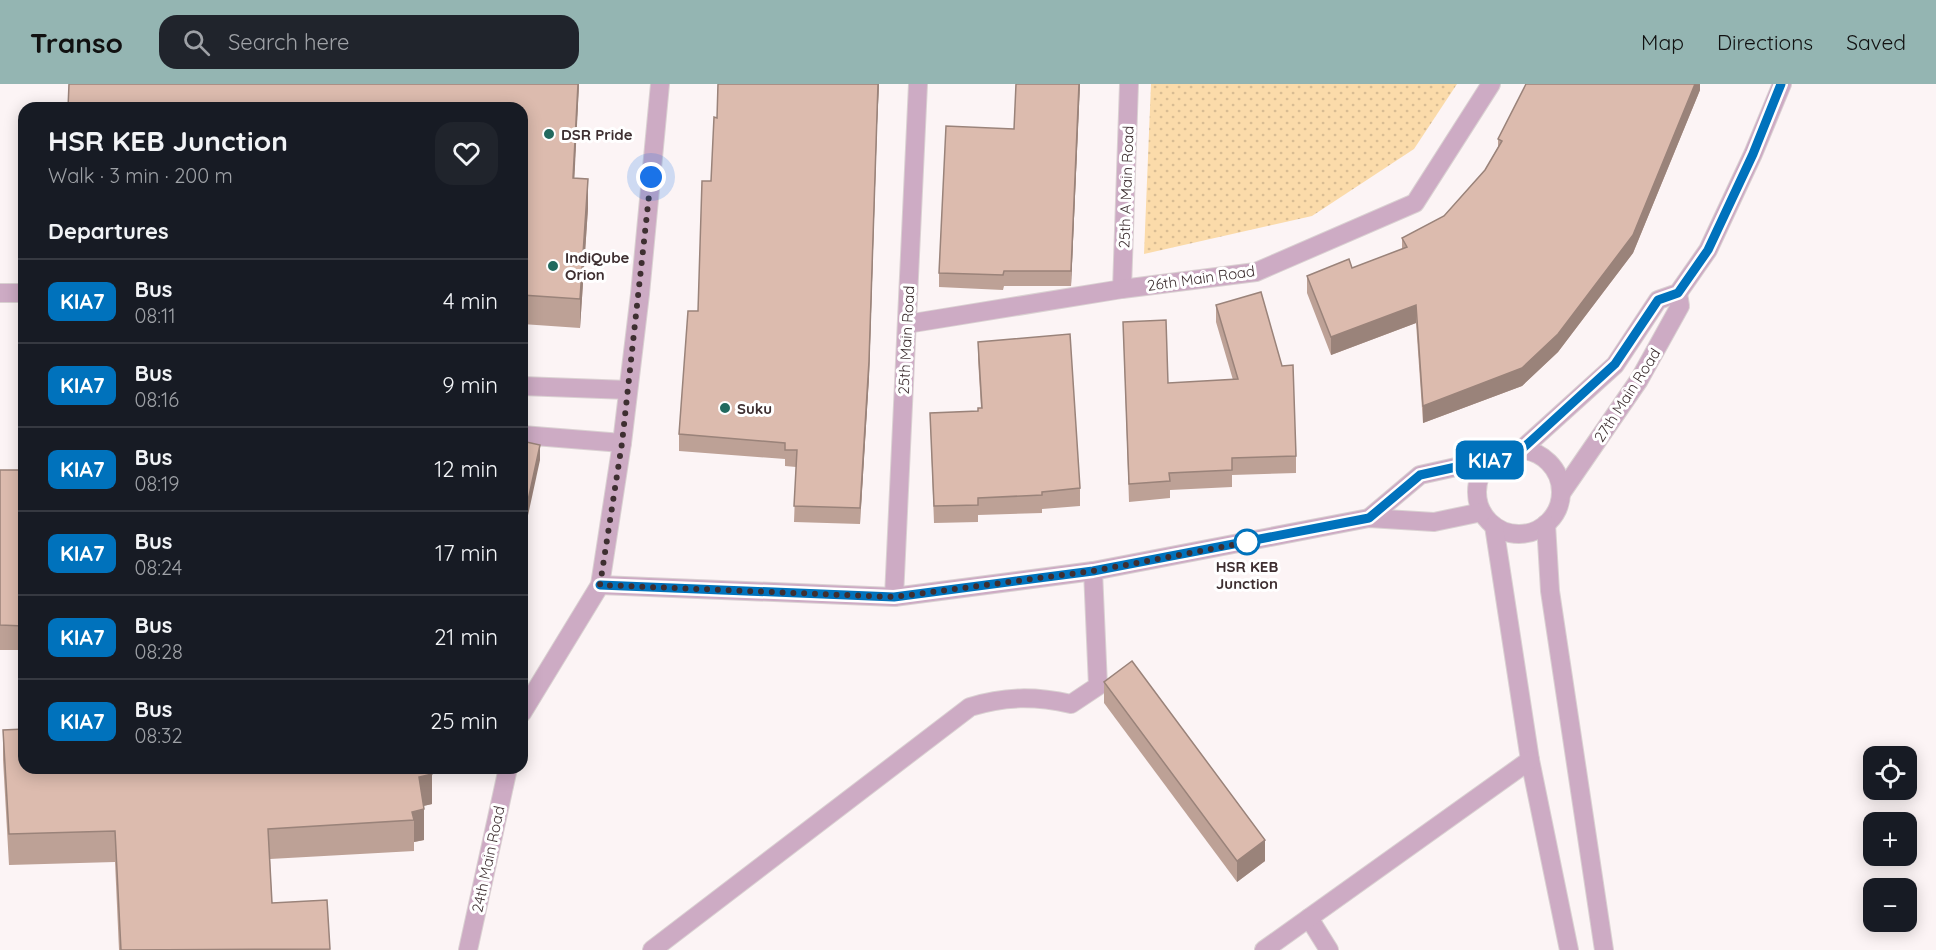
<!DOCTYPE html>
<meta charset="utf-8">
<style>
:root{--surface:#171b24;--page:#20242c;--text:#f1f3f6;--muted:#9ea1a6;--line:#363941;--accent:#94b5b2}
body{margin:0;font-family:Quicksand,sans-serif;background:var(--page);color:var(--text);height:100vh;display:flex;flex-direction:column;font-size:22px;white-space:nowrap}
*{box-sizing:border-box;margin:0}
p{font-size:20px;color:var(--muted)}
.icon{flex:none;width:33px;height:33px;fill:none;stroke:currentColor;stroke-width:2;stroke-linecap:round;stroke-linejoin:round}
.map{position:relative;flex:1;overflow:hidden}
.panel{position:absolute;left:18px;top:18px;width:510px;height:672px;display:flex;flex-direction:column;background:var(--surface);border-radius:18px;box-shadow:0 3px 15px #0003}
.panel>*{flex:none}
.badge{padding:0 12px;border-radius:9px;font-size:21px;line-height:39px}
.buttons{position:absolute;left:1863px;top:662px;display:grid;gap:12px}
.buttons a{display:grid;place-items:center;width:54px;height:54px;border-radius:12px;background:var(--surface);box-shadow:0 3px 15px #0003;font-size:30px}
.you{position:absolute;width:30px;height:30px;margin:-15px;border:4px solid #fff;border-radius:50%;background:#1a73e8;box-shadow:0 0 0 9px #1a73e833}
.map>.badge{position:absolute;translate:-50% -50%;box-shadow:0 0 0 3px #fff}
h2{padding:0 30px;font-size:22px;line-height:54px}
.round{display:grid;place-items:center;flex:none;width:63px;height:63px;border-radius:18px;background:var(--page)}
.headline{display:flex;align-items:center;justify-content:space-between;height:102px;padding:0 30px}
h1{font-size:28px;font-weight:800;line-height:45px}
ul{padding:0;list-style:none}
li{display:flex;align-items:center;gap:18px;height:84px;padding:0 30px;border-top:2px solid var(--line)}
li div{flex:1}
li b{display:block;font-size:22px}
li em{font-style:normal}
li .badge{min-width:66px;font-weight:700;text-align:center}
header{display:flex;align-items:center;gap:36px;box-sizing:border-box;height:84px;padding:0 30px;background:var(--accent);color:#111}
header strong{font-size:28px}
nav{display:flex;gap:33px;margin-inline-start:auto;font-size:21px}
.search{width:420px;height:54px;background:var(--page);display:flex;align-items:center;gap:15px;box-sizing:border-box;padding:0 21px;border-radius:18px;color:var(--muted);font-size:22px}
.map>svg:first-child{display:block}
.park{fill:url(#park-dots)}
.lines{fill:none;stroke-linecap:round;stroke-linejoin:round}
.minor-casing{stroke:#dad1d2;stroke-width:20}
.minor{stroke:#cdabc4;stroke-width:18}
.wall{fill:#bda196}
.shaded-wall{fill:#9a837a}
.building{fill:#dcbbae;stroke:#9a837a;stroke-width:1.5}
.line-casing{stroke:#fff;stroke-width:14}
.line{stroke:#0072bc;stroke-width:9}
.walk{stroke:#3e2f31;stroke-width:6;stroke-dasharray:0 10.8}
.poi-dot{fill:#22695e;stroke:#fff;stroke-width:2}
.stop-dot{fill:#fff;stroke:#0072bc;stroke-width:3}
.labels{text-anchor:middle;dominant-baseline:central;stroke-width:6;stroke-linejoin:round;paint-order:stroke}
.poi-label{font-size:15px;font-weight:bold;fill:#3e2f31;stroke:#fff;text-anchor:start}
.street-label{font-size:15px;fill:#3e2f31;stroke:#fff}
.stop-label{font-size:15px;font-weight:bold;fill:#3e2f31;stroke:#fff}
</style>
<header>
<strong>Transo</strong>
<div class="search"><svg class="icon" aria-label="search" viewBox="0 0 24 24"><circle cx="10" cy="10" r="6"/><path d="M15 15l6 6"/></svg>Search here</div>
<nav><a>Map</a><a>Directions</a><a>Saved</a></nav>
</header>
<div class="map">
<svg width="1936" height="866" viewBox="0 0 1936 866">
<defs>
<pattern id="park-dots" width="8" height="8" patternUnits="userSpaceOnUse" patternTransform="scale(1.5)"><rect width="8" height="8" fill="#fbdbaa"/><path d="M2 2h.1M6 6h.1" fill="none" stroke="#d8bc93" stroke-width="1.8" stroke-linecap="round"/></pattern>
</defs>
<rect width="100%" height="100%" fill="#fcf4f5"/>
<polygon class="park" points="1151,0 1457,0 1414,65 1312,132 1144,170"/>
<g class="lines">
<g class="minor-casing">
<g id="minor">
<polyline points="1122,205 1129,0"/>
<polyline points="0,209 24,209"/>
<polyline points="907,240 1122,205 1256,188 1415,119 1491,0"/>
<polyline points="522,302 628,306"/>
<polyline points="522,351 622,359"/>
<polyline points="1521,366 1615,281 1658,216 1678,209 1708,166 1753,70 1782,0"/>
<circle cx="1519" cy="408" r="42"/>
<polyline points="1562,408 1639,296 1680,222 1678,209"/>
<polyline points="1369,434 1420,391 1492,375"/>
<polyline points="1546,440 1550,507 1604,866"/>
<polyline points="1494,442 1530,676 1569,866"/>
<polyline points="600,501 894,513 1093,487 1369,434 1434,438 1482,428"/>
<polyline points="894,513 918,0"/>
<polyline points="522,629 600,501 622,359 640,210 660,0"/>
<polyline points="1309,834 1329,866"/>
<polyline points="468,866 508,684"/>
<path d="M652 866 970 623C1005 612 1035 612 1071 620L1098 602 1093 487"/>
<polyline points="1264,866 1530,676"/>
</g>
</g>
<use href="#minor" class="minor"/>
</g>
<g class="wall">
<polygon points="69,0 579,0 574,94 588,95 588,124 580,244 522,240 522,24 68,24"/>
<polygon points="718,0 879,0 877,41 869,293 860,440 794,438 796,383 785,382 785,375 679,367 679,350 698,227 717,34"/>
<polygon points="1016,0 1080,0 1071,202 1004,202 1003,206 939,203 939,189 1014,45"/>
<polygon points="1700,0 1700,6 1633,169 1558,268 1522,302 1423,339 1416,239 1331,271 1307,209 1307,192 1352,184 1402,165 1402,154 1444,132 1485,86 1498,63 1498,55 1523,7"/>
<polygon points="1216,221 1296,372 1296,389 1232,391 1232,403 1170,406 1170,414 1129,418 1123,238 1168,299 1233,296 1216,238"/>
<polygon points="978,258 1080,404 1080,422 1042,425 1042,429 978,431 978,438 934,439 930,329 978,327 981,324 978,275"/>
<rect x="0" y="386" width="24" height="180"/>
<polygon points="1104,598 1265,777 1237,798 1104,619"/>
<polygon points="3,646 24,684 432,720 423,722 424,756 414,758 414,767 270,775 272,819 327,816 330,866 119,866 115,778 9,781 3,676"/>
</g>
<g class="shaded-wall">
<polygon points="578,0 579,0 573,123 573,94"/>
<polygon points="878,0 879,0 877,41 869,293 860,440"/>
<polygon points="1079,0 1080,0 1071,202 1071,187"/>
<polygon points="1695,0 1700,0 1700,6 1633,169 1558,268 1522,302 1423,339 1423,322"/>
<polygon points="588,95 588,124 580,244 580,215"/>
<polygon points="1416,221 1416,239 1331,271 1331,253"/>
<polygon points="540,361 540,376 522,459 522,444"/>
<polygon points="432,690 432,720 419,723 419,693"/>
<polygon points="424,725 424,756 414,758 414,736 412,728"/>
<polygon points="1265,756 1265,777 1237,798 1237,777"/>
</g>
<g class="building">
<polygon points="69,0 578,0 573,94 588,95 580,215 522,211 522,24 68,24"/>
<polygon points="718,0 878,0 869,277 860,424 794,422 797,366 785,366 785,359 679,350 688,227 698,227 702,97 711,97 714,33 717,34"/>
<polygon points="1016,0 1079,0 1071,187 1004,187 1003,191 939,189 946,42 1014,45"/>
<polygon points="1526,0 1695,0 1633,151 1558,250 1522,284 1423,322 1416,221 1331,253 1307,192 1349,175 1352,184 1407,163 1402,154 1444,132 1485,86 1502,57 1498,55"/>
<polygon points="1261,208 1282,282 1293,281 1296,372 1232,374 1232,386 1169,389 1170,397 1129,400 1123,238 1166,236 1168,299 1238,295 1216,221"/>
<polygon points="1070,250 1080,404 1042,408 1042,411 978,414 978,421 934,422 930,329 978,327 978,324 982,324 978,258"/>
<polygon points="522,357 540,361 522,444"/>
<polygon points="0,386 24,386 24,542 0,541"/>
<polygon points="1132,577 1265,756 1237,777 1104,598"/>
<polygon points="24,645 24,684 431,684 432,690 419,693 424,725 412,728 414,736 268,745 272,819 327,816 330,865 121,866 115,747 9,750 3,646"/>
</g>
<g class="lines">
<g class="line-casing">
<polyline id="line" points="600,501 894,513 1093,487 1369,434 1420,391 1492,375 1506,368 1521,366 1615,280 1658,216 1678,209 1708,166 1753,70 1781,0"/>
</g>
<use href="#line" class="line"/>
<polyline class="walk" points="651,93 622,359 600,501 894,513 1093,487 1254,457 1247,458"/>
</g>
<g class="poi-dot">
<circle cx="549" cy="50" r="6"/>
<circle cx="553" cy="182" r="6"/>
<circle cx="725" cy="324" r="6"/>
</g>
<circle class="stop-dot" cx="1247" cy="458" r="12"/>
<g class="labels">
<g class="poi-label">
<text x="561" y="50">DSR Pride</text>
<text x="565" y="173">IndiQube<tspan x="565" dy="17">Orion</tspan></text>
<text x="737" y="324">Suku</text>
</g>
<g class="street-label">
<text transform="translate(1126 103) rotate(-88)">25th A Main Road</text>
<text transform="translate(1201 194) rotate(-8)">26th Main Road</text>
<text transform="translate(906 256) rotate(-87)">25th Main Road</text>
<text transform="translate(1627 311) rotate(-57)">27th Main Road</text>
<text transform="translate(488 775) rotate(-78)">24th Main Road</text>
</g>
<g class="stop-label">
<text x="1247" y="482">HSR KEB<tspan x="1247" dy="17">Junction</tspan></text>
</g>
</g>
</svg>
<div class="buttons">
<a><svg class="icon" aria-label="locate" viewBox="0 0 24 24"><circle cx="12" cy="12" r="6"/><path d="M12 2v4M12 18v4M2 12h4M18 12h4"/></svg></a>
<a>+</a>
<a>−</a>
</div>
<div class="you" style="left:651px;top:93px"></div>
<b class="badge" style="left:1490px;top:376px;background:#0072bc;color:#fff">KIA7</b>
<section class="panel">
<div class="headline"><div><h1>HSR KEB Junction</h1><p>Walk · 3 min · 200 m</p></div><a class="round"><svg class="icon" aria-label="heart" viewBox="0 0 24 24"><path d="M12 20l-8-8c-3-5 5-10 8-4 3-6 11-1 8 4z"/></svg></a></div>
<h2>Departures</h2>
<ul>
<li><span class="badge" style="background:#0072bc;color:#fff">KIA7</span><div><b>Bus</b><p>08:11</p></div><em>4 min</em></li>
<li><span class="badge" style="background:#0072bc;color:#fff">KIA7</span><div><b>Bus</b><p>08:16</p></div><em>9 min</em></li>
<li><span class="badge" style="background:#0072bc;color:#fff">KIA7</span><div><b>Bus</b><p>08:19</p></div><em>12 min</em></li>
<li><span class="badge" style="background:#0072bc;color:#fff">KIA7</span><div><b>Bus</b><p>08:24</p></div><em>17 min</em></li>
<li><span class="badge" style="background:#0072bc;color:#fff">KIA7</span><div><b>Bus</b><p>08:28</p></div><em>21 min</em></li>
<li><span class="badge" style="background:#0072bc;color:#fff">KIA7</span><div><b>Bus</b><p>08:32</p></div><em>25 min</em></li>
</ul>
</section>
</div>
